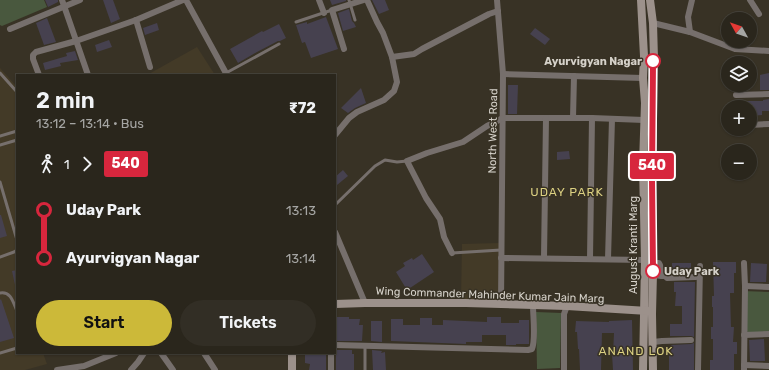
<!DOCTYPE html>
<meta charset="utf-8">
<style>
:root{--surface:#2a261c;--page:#322e25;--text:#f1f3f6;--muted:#a5a5a3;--line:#46433b;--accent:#ccb939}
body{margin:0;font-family:Rubik,sans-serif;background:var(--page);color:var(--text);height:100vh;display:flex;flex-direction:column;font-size:15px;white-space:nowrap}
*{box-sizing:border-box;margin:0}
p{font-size:13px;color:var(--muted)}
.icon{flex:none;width:22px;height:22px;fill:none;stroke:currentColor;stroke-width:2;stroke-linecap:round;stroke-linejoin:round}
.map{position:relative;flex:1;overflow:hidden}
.side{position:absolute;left:16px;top:74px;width:320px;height:280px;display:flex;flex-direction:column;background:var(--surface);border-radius:0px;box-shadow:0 1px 3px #0004,0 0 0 1px var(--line)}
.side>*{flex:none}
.badge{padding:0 8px;border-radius:3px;font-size:14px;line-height:26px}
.needle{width:26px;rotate:310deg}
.fabs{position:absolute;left:721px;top:12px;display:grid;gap:8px}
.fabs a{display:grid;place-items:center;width:36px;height:36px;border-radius:50%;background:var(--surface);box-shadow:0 1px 3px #0004,0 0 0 1px var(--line);font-size:20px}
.map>.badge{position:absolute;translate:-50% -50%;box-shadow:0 0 0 2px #fff}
.legs{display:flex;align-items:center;gap:6px;height:44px;padding:0 20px;font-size:13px}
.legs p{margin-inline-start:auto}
.headline{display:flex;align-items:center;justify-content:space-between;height:68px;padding:0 20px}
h1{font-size:22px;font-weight:600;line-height:30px}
.cta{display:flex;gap:8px;margin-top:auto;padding:8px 20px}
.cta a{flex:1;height:46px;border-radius:24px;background:var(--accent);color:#111;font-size:16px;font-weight:600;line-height:46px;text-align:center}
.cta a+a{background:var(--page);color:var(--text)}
ul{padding:0 20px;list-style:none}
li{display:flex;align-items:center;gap:14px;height:48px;font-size:15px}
li i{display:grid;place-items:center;width:6px;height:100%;margin:0 5px;background:currentColor}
li i::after{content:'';width:10px;height:10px;margin:-5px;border:3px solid;border-radius:50%;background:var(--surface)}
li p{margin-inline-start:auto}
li:first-child i{background:linear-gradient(#0000 50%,currentColor 0)}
li:last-child i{background:linear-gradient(currentColor 50%,#0000 0)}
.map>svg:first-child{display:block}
.built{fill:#433a27}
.green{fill:#49583e}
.building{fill:#46414f}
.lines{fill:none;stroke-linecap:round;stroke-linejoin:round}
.lane{stroke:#766f6c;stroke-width:3}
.street{stroke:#766f6c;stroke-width:6}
.secondary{stroke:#9c918b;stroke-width:8}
.line-1-casing{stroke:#fff;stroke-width:9}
.line-1{stroke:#d7263d;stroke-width:6}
.stop-1-dot{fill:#fff;stroke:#d7263d;stroke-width:2}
.labels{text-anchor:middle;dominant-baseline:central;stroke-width:3;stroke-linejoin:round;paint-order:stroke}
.stop-label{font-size:11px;font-weight:bold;fill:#d5d1c9;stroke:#383225;text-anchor:end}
.street-label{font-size:11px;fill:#d5d1c9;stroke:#383225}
.neighbourhood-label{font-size:12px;letter-spacing:1px;fill:#dcd182;stroke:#383225}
</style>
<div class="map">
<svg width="769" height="370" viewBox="0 0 769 370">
<rect width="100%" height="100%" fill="#383225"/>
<g class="built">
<polygon points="197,47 215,75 147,75"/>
<polygon points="0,68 17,87 17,353 43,353 47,364 25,370 0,370"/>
<polygon points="499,243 498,301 461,299 462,244"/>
</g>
<g class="green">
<polygon points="0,0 44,0 47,7 2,26 0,25"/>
<polygon points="743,291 769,292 769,332 748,332 746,331"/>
<polygon points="536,312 561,313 560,368 537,369"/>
</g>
<g class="building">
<polygon points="45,0 58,0 58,2 48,7"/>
<polygon points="103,0 113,0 120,19 111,23"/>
<polygon points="330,0 346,0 346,1 332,5"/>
<polygon points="372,0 385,0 389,10 379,14"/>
<polygon points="349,9 352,21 354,23 356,27 343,31 338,13"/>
<polygon points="326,17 338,49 311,58 305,42 302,43 296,25 307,22 307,24"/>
<polygon points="47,18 56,42 44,45 36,23"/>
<polygon points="157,23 159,30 145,35 143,28"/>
<polygon points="279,24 286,38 280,41 278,41 257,52 238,63 230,49 262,31 263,32"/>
<polygon points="535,28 550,39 545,45 530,34"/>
<polygon points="109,40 112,47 97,52 95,45"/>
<polygon points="75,51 78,60 60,63 61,66 45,70 43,63 67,56 66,53"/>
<polygon points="769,73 769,90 760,90 760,75"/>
<polygon points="508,85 518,85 517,114 508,114"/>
<polygon points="734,85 750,85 750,90 734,89"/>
<polygon points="361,88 366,103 355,108 348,113 341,108"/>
<polygon points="769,99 769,111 762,111 762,115 750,116 750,107 747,107 747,101 763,101 763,100"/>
<polygon points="569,151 570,159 557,160 557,152"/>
<polygon points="343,170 348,176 337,185 335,183 335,177"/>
<polygon points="0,215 1,215 7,236 0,238"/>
<polygon points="422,254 434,272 407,290 396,272 405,266 403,263 412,258 413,260"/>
<polygon points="713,262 736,262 736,273 734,273 734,293 730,293 731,327 734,327 733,342 737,342 737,354 734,354 734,370 710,370 710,360 713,360 713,339 711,339 711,327 713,327 713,307 712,307 712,296 714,296"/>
<rect x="672" y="263" width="19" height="10"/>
<polygon points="751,263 767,264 766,282 750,282"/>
<polygon points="17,270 17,285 15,285 12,271"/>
<polygon points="674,282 695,282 694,337 691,336 670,336 670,324 682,324 682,306 675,306 676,292 674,292"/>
<polygon points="1,299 14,338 0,342 0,300"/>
<polygon points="335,317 349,317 349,319 360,319 359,325 363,325 362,341 335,341"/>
<polygon points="487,317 501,317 501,323 519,323 519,320 529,320 529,344 516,344 516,345 506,345 506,335 482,335 482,342 466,342 466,344 391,341 391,319 403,319 403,325 420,325 420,318 432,318 432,325 443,325 443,320 487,322"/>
<polygon points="632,320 633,370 613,370 612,354 613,354 614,333 602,333 601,370 580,370 579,349 578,349 577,332 575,332 576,321 609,322 609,321"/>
<polygon points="371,321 382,321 382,342 371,341"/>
<polygon points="764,339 765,361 750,361 749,340"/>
<polygon points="694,343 694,370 669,370 669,355 670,356 671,345 691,344"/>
<polygon points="336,350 352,350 352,354 354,354 354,370 336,370"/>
<polygon points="372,350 382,351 381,353 385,352 386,370 373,370"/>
<polygon points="305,353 326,353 326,370 309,370 310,364 305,363"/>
</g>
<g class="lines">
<g class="lane">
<polyline points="349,0 355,20"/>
<polyline points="296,22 332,10"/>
<polyline points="0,73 17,92"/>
<polyline points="226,73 279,44"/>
<polyline points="0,136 17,131"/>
<polyline points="0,145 17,140"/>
<polyline points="0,182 17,240"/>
<polyline points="335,205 375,166 385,160 397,162 407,161"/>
<polyline points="452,253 501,250"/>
<polyline points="0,257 14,252 17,250"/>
<path d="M0 293C11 291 13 302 17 311"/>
<polyline points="0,353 17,348"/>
<polyline points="365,370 365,346"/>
</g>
<g class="street">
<polyline points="62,0 88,75"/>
<polyline points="186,0 227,75"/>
<polyline points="319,0 324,13"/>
<polyline points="497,0 503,74 501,304"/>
<polyline points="750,0 759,14"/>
<polyline points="136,20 150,67"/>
<polyline points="653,23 690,32 735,49 769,51"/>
<polyline points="10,29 80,0"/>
<polyline points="690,32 688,17 692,0"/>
<polyline points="344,49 332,10 364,0"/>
<polyline points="392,57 414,54 422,49 489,14 498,11"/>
<polyline points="503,74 643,78"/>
<polyline points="39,75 33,59 33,55 36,52 76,41 136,20 183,0"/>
<polyline points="736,95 769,94"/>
<polyline points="573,118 574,76"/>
<polyline points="750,125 769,124"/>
<polyline points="335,135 349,118 357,112 384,100 394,91 397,82 392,57 383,33 377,22 367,0"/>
<polyline points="335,232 365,303"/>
<polyline points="452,253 444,237 440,219 426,198 407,161 427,153 463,142 487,126 503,118 592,118 644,120"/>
<polyline points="501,258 645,260"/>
<polyline points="544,258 546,118"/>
<polyline points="590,259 592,118"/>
<polyline points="608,259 612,119"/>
<polyline points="653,263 659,263 660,265 662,276 653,275"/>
<polyline points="744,263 745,286 744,370"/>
<polyline points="662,276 665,276 667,278 695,277 696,277 696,270"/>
<polyline points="745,286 769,287"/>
<polyline points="744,335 769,334"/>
<polyline points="653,342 662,341 691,340"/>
<path d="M335 345 528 350 532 349C536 339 533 317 533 305"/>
<polyline points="161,353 173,370"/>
<polyline points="204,353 215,370"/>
<polyline points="331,353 331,370"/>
<polyline points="744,365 769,366"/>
<polyline points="57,370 84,366 116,353"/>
<polyline points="131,370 138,362 144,353"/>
<polyline points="564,370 564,314 567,306"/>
<polyline points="698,370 700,266"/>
</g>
<g class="secondary">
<polyline points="641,0 644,56 643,78 645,103 643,165 645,260 643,370"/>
<polyline points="650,0 653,23 654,59 652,179 653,273 652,314 653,370"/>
<polyline points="335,304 365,303 466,303 567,306 648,311"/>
<polyline points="292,370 292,353"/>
</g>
</g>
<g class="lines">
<g class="line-1-casing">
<polyline id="line-1" points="653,271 652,179 653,61"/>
</g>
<use href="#line-1" class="line-1"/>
</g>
<g class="stop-1-dot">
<circle cx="653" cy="61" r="7"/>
<circle cx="653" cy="271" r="7"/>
</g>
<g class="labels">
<g class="stop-label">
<text x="642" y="61">Ayurvigyan Nagar</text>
<text x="664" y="271" text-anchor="start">Uday Park</text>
</g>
<g class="street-label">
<text transform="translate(493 131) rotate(-89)">North West Road</text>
<text transform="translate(633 245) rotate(-90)">August Kranti Marg</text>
<text transform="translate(490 295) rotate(2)">Wing Commander Mahinder Kumar Jain Marg</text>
</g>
<g class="neighbourhood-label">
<text x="567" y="192">UDAY PARK</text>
<text x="636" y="351">ANAND LOK</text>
</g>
</g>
</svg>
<div class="fabs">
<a><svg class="needle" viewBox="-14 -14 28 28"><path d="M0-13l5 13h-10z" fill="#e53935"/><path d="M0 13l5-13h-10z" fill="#a5a5a3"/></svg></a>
<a><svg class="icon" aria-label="layers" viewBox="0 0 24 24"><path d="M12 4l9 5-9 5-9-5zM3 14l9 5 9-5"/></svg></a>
<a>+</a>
<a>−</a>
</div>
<b class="badge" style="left:652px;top:166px;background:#d7263d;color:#fff">540</b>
<section class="side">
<div class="headline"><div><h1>2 min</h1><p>13:12 – 13:14 · Bus</p></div><b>₹72</b></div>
<div class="legs"><svg class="icon" aria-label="walk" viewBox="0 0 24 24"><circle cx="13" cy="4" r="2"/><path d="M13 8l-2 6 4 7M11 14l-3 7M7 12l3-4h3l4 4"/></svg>1<svg class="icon" aria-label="forward" viewBox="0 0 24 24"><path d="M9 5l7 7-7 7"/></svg><b class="badge" style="background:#d7263d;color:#fff">540</b></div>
<ul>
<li><i style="color:#d7263d"></i><b>Uday Park</b><p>13:13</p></li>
<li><i style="color:#d7263d"></i><b>Ayurvigyan Nagar</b><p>13:14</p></li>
</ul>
<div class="cta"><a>Start</a><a>Tickets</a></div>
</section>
</div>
